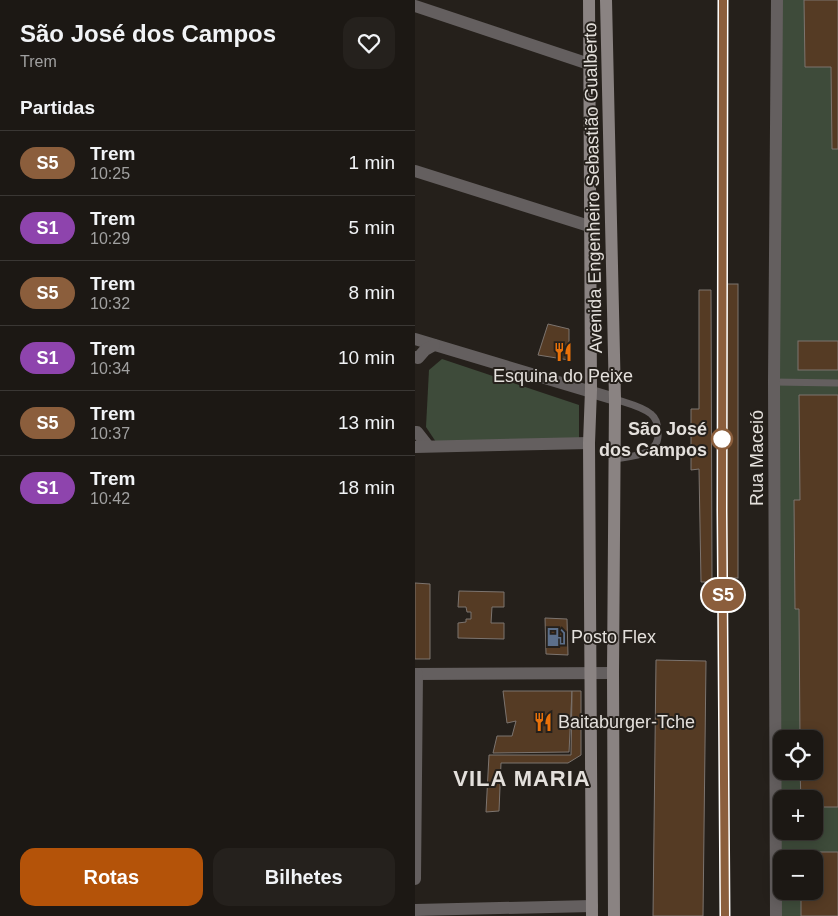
<!DOCTYPE html>
<html lang="pt">
<meta charset="utf-8">
<style>
:root{--surface:#1c1814;--page:#25211d;--text:#f1f3f6;--muted:#a0a0a0;--line:#3a3734;--accent:#b45309}
body{margin:0;font-family:Arial,sans-serif;background:var(--page);color:var(--text);height:100vh;display:flex;flex-direction:column;font-size:19px;white-space:nowrap}
*{box-sizing:border-box;margin:0}
p{font-size:16px;color:var(--muted)}
.icon{flex:none;width:28px;height:28px;fill:none;stroke:currentColor;stroke-width:2;stroke-linecap:round;stroke-linejoin:round}
.map{position:relative;flex:1;overflow:hidden}
.details{display:flex;flex-direction:column;background:var(--surface);width:415px}
.details>*{flex:none}
.badge{padding:0 10px;border-radius:16px;font-size:18px;line-height:32px}
.controls{position:absolute;left:358px;top:730px;display:grid;gap:10px}
.controls a{display:grid;place-items:center;width:50px;height:50px;border-radius:10px;background:var(--surface);box-shadow:0 2px 12px #0003,0 0 0 1px var(--line);font-size:25px}
.map>.badge{position:absolute;translate:-50% -50%;box-shadow:0 0 0 2px #fff}
h2{padding:0 20px;font-size:19px;line-height:45px}
.round{display:grid;place-items:center;flex:none;width:52px;height:52px;border-radius:15px;background:var(--page)}
.head{display:flex;align-items:center;justify-content:space-between;height:85px;padding:0 20px}
h1{font-size:24px;font-weight:600;line-height:38px}
.action{display:flex;gap:10px;margin-top:auto;padding:10px 20px}
.action a{flex:1;height:58px;border-radius:15px;background:var(--accent);color:#fff;font-size:20px;font-weight:600;line-height:58px;text-align:center}
.action a+a{background:var(--page);color:var(--text)}
ul{padding:0;list-style:none}
li{display:flex;align-items:center;gap:15px;height:65px;padding:0 20px;border-top:1px solid var(--line)}
li div{flex:1}
li b{display:block;font-size:19px}
li em{font-style:normal}
li .badge{min-width:55px;font-weight:700;text-align:center}
main{display:flex;flex:1;min-height:0}
.map>svg:first-child{display:block}
.green{fill:#3e4b3a;fill-rule:evenodd}
.building{fill:#553b24;stroke:#7c746f}
.lines{fill:none;stroke-linecap:round;stroke-linejoin:round}
.service{stroke:#645f5f;stroke-width:7}
.minor{stroke:#645f5f;stroke-width:12}
.tertiary{stroke:#645f5f;stroke-width:12}
.secondary{stroke:#8a8382;stroke-width:12}
.rail{stroke:#c8c4c0;stroke-width:4;stroke-dasharray:10 5;stroke-linecap:butt}
.line-casing{stroke:#fff;stroke-width:11}
.line{stroke:#8b5e3c;stroke-width:8}
.stop-dot{fill:#fff;stroke:#8b5e3c;stroke-width:2.5}
.labels{text-anchor:middle;dominant-baseline:central;stroke-width:4;stroke-linejoin:round;paint-order:stroke}
.street-label{font-size:18px;fill:#e4e0dc;stroke:#25201b}
.poi-label{font-size:18px;fill:#e4e0dc;stroke:#25201b;text-anchor:start}
.stop-label{font-size:18px;font-weight:bold;fill:#e4e0dc;stroke:#25201b;text-anchor:end}
.district-label{font-size:22px;font-weight:bold;letter-spacing:1px;fill:#e4e0dc;stroke:#25201b}
</style>
<main>
<section class="details">
<div class="head"><div><h1>São José dos Campos</h1><p>Trem</p></div><a class="round"><svg class="icon" aria-label="heart" viewBox="0 0 24 24"><path d="M12 20l-8-8c-3-5 5-10 8-4 3-6 11-1 8 4z"/></svg></a></div>
<h2>Partidas</h2>
<ul>
<li><span class="badge" style="background:#8b5e3c;color:#fff">S5</span><div><b>Trem</b><p>10:25</p></div><em>1 min</em></li>
<li><span class="badge" style="background:#8e44ad;color:#fff">S1</span><div><b>Trem</b><p>10:29</p></div><em>5 min</em></li>
<li><span class="badge" style="background:#8b5e3c;color:#fff">S5</span><div><b>Trem</b><p>10:32</p></div><em>8 min</em></li>
<li><span class="badge" style="background:#8e44ad;color:#fff">S1</span><div><b>Trem</b><p>10:34</p></div><em>10 min</em></li>
<li><span class="badge" style="background:#8b5e3c;color:#fff">S5</span><div><b>Trem</b><p>10:37</p></div><em>13 min</em></li>
<li><span class="badge" style="background:#8e44ad;color:#fff">S1</span><div><b>Trem</b><p>10:42</p></div><em>18 min</em></li>
</ul>
<div class="action"><a>Rotas</a><a>Bilhetes</a></div>
</section>
<div class="map">
<svg width="423" height="916" viewBox="0 0 423 916">
<rect width="100%" height="100%" fill="#25201b"/>
<g class="green">
<path d="M366 0H423V916H361ZM366 739H399V771H366ZM366 799H399V831H366ZM366 859H399V891H366Z"/>
<polygon points="27,359 164,405 164,438 21,442 11,427 14,370"/>
</g>
<g class="building">
<polygon points="389,0 423,0 423,149 417,149 416,67 390,67"/>
<rect x="311" y="284" width="12" height="294"/>
<polygon points="284,290 296,290 297,582 286,582 284,469 276,470 276,409 284,409"/>
<polygon points="133,324 154,329 154,360 123,355"/>
<rect x="383" y="341" width="40" height="29"/>
<polygon points="384,395 423,395 423,807 399,807 399,799 386,799 385,771 399,771 399,739 385,739 384,609 380,609 379,500 385,500"/>
<polygon points="0,583 15,584 15,659 0,659"/>
<polygon points="44,591 89,592 89,607 77,607 76,623 89,623 89,639 43,638 43,623 51,622 51,619 56,619 56,612 52,612 51,607 43,607"/>
<polygon points="130,618 152,619 153,655 131,654"/>
<polygon points="241,660 291,661 288,916 238,916"/>
<polygon points="88,691 157,691 154,752 78,753 82,736 97,736 101,721 92,723"/>
<polygon points="157,691 166,691 166,755 153,763 86,763 84,811 71,812 74,755 156,755"/>
<polygon points="386,852 423,852 423,916 386,916 386,891 399,891 399,859 386,859"/>
</g>
<g class="lines">
<g class="service">
<polyline points="359,382 423,383"/>
<path d="M199 459C218 456 245 456 243 432 243 426 241 418 236 414 227 406 211 403 200 399"/>
</g>
<g class="minor">
<polyline points="0,6 174,64"/>
<polyline points="0,171 174,226"/>
<polyline points="0,674 198,673"/>
<polyline points="0,879 2,674"/>
<polyline points="0,910 177,906"/>
<polyline points="361,916 359,382 362,0"/>
</g>
<g class="tertiary">
<polyline points="0,339 200,399"/>
<polyline points="0,357 3,358 10,350 19,345"/>
<polyline points="0,432 2,432 13,446"/>
<polyline points="0,447 174,443"/>
</g>
<g class="secondary">
<polyline points="174,0 176,390 174,443 177,916"/>
<polyline points="191,0 200,399 198,673 199,916"/>
</g>
<polyline class="rail" points="308,0 307,510 310,916"/>
</g>
<g class="lines">
<g class="line-casing">
<polyline id="line" points="308,0 307,510 310,916"/>
</g>
<use href="#line" class="line"/>
</g>
<defs>
<g id="restaurant-bare" transform="scale(1.5)"><path d="M-5-6h1v4h1v-4h1v4h1v-4h1v5L-1.5 .5V6h-2V.5L-5-1ZM5-6V6H3V1.5H1.5Q1.5-4 5-6Z" fill="#e8710a" stroke="#25201b" stroke-width="2.5" paint-order="stroke"/></g>
<g id="fuel-bare" transform="scale(1.5)"><path d="M-5.5-6h7V0h2V4h1.3V-2.5L3-4.5l.8-.8L6-3V5H2.5V1h-1V6h-7ZM-4.2-4.7v3.2H.2V-4.7Z" fill="#5c6f8a" stroke="#25201b" stroke-width="2.5" paint-order="stroke"/></g>
</defs>
<g fill-rule="evenodd">
<use href="#restaurant-bare" x="148" y="352"/>
<use href="#fuel-bare" x="141" y="637"/>
<use href="#restaurant-bare" x="128" y="722"/>
</g>
<circle class="stop-dot" cx="307" cy="439" r="10"/>
<g class="labels">
<g class="street-label">
<text transform="translate(178 188) rotate(-91)">Avenida Engenheiro Sebastião Gualberto</text>
<text transform="translate(342 458) rotate(-90)">Rua Maceió</text>
</g>
<g class="poi-label">
<text x="148" y="376" text-anchor="middle">Esquina do Peixe</text>
<text x="156" y="637">Posto Flex</text>
<text x="143" y="722">Baitaburger-Tche</text>
</g>
<g class="stop-label">
<text x="292" y="429">São José<tspan x="292" dy="21">dos Campos</tspan></text>
</g>
<g class="district-label">
<text x="107" y="778">VILA MARIA</text>
</g>
</g>
</svg>
<div class="controls">
<a><svg class="icon" aria-label="locate" viewBox="0 0 24 24"><circle cx="12" cy="12" r="6"/><path d="M12 2v4M12 18v4M2 12h4M18 12h4"/></svg></a>
<a>+</a>
<a>−</a>
</div>
<b class="badge" style="left:308px;top:595px;background:#8b5e3c;color:#fff">S5</b>
</div>
</main>
